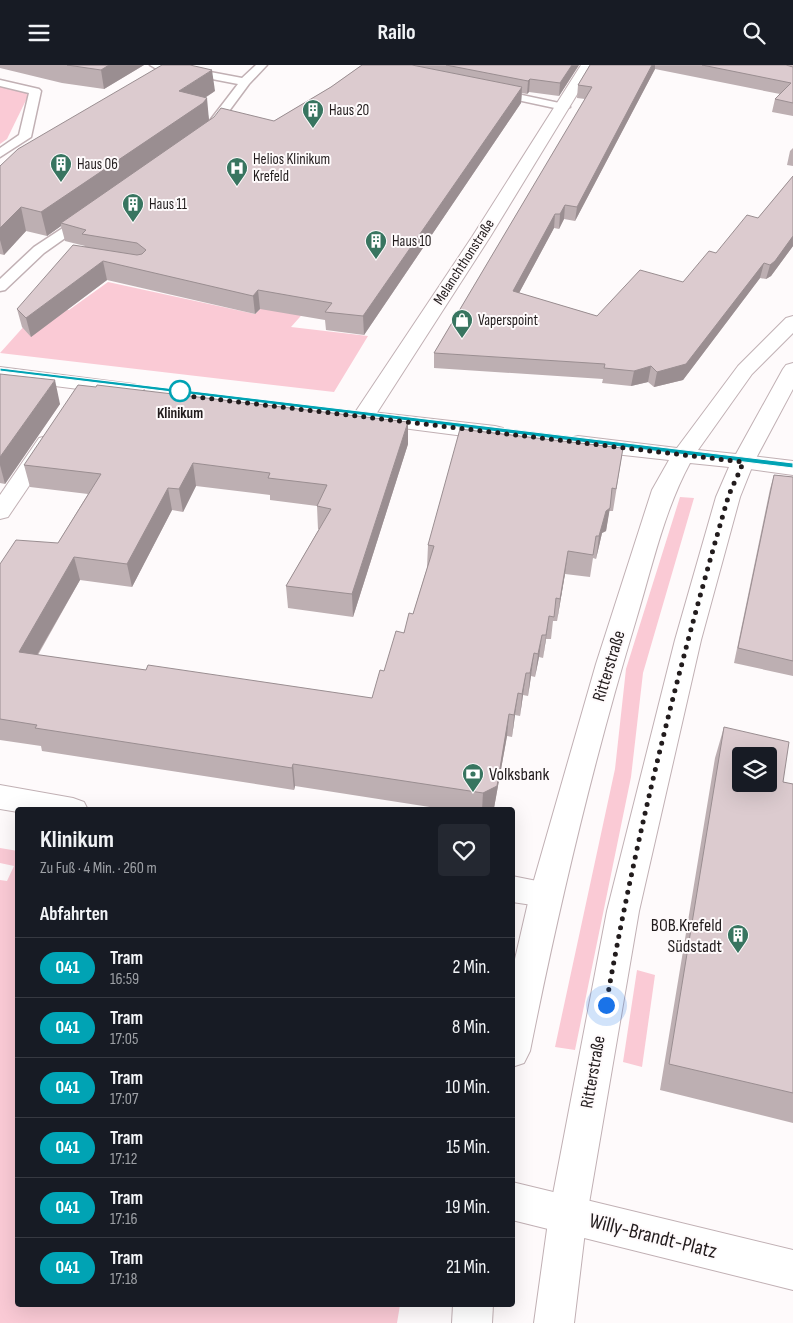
<!DOCTYPE html>
<html lang="de">
<meta charset="utf-8">
<style>
:root{--surface:#171b24;--page:#242831;--text:#f1f3f6;--muted:#9ea1a6;--line:#363941}
body{margin:0;font-family:"Sofia Sans Condensed",sans-serif;background:var(--page);color:var(--text);height:100vh;display:flex;flex-direction:column;font-size:19px;white-space:nowrap}
*{box-sizing:border-box;margin:0}
p{font-size:16px;color:var(--muted)}
.icon{flex:none;width:28px;height:28px;fill:none;stroke:currentColor;stroke-width:2;stroke-linecap:round;stroke-linejoin:round}
.map{position:relative;flex:1;overflow:hidden}
.details{position:absolute;left:15px;top:742px;width:500px;height:500px;display:flex;flex-direction:column;background:var(--surface);border-radius:5px;box-shadow:0 5px 20px #0002}
.details>*{flex:none}
.badge{padding:0 10px;border-radius:16px;font-size:18px;line-height:32px}
.controls{position:absolute;left:732px;top:682px;display:grid;gap:10px}
.controls a{display:grid;place-items:center;width:45px;height:45px;border-radius:5px;background:var(--surface);box-shadow:0 5px 20px #0002;font-size:25px}
.you{position:absolute;width:25px;height:25px;margin:-12px;border:4px solid #fff;border-radius:50%;background:#1a73e8;box-shadow:0 0 0 8px #1a73e833}
.map>.badge{position:absolute;translate:-50% -50%;box-shadow:0 0 0 2px #fff}
h2{padding:0 25px;font-size:19px;line-height:45px}
.round{display:grid;place-items:center;flex:none;width:52px;height:52px;border-radius:5px;background:var(--page)}
.headline{display:flex;align-items:center;justify-content:space-between;height:85px;padding:0 25px}
h1{font-size:24px;font-weight:700;line-height:38px}
ul{padding:0;list-style:none}
li{display:flex;align-items:center;gap:15px;height:60px;padding:0 25px;border-top:1px solid var(--line)}
li div{flex:1}
li b{display:block;font-size:19px}
li em{font-style:normal}
li .badge{min-width:55px;font-weight:700;text-align:center}
header{display:flex;justify-content:space-between;align-items:center;height:65px;padding:0 25px;background:var(--surface);font-size:22px;font-weight:700}
.map>svg:first-child{display:block}
.green{fill:#facad5}
.lines{fill:none;stroke-linecap:round;stroke-linejoin:round}
.service-casing{stroke:#c1b0b4;stroke-width:3}
.minor-casing{stroke:#c1b0b4;stroke-width:2}
.tertiary-casing{stroke:#c1b0b4;stroke-width:2}
.secondary-casing{stroke:#c1b0b4;stroke-width:2}
.service{fill:#fff;fill-rule:evenodd}
.minor{fill:#fff;fill-rule:evenodd}
.tertiary{fill:#fff;fill-rule:evenodd}
.secondary{fill:#fff;fill-rule:evenodd}
.tram{stroke:#585354;stroke-width:1}
.wall{fill:#bdafb2}
.shaded-wall{fill:#9a8e91}
.building{fill:#dccbcf;stroke:#9a8e91;fill-rule:evenodd}
.line{fill:#00a3b4;stroke:#fff}
.walk{stroke:#221c1d;stroke-width:5;stroke-dasharray:0 9}
.stop-dot{fill:#fff;stroke:#00a3b4;stroke-width:2.5}
.labels{text-anchor:middle;dominant-baseline:central;stroke-width:4;stroke-linejoin:round;paint-order:stroke}
.far-poi-label{font-size:15px;fill:#221c1d;stroke:#fefafb;text-anchor:start}
.far-street-label{font-size:15px;fill:#221c1d;stroke:#fefafb}
.far-stop-label{font-size:15px;font-weight:bold;fill:#221c1d;stroke:#fefafb}
.street-label{font-size:18px;fill:#221c1d;stroke:#fefafb}
.poi-label{font-size:18px;fill:#221c1d;stroke:#fefafb;text-anchor:start}
.near-street-label{font-size:21px;fill:#221c1d;stroke:#fefafb}
</style>
<header><svg class="icon" aria-label="menu" viewBox="0 0 24 24"><path d="M4 6h16M4 12h16M4 18h16"/></svg>Railo<svg class="icon" aria-label="search" viewBox="0 0 24 24"><circle cx="10" cy="10" r="6"/><path d="M15 15l6 6"/></svg></header>
<div class="map">
<svg width="793" height="1258" viewBox="0 0 793 1258">
<rect width="100%" height="100%" fill="#fefafb"/>
<g class="green">
<polygon points="0,21 29,29 7,74 0,79"/>
<polygon points="108,217 255,249 269,236 307,244 291,262 368,271 334,327 0,288 43,240 69,245"/>
<polygon points="680,432 694,433 643,608 631,712 575,985 555,982 615,704 626,604"/>
<polygon points="0,783 18,786 18,1240 400,1240 397,1258 0,1258 0,815 7,816 14,801 0,798"/>
<polygon points="637,905 655,910 642,1002 623,997"/>
</g>
<g class="lines">
<g class="service-casing">
<g id="service">
<polygon points="150,0 173,0 242,13 256,0 267,0 249,19 212,69 208,70 202,66 238,19 155,3"/>
<polygon points="0,15 39,24 41,26 31,72 0,92 0,83 19,70 29,28 0,21"/>
<polygon points="494,24 564,39 570,42 564,45 490,29 490,25"/>
<polygon points="87,147 92,148 94,151 92,154 44,188 5,225 0,226 0,214 34,182"/>
</g>
</g>
<g class="minor-casing">
<g id="minor">
<polygon points="581,0 595,0 490,172 371,357 363,358 355,357 352,352 472,172"/>
<polygon points="47,371 55,373 58,378 8,452 0,454 0,430 39,373"/>
<polygon points="0,720 73,733 84,737 88,745 18,745 18,747 0,744"/>
<polygon points="512,811 557,820 562,829 557,838 546,842 512,837"/>
<polygon points="512,1117 793,1185 793,1225 512,1155"/>
</g>
</g>
<g class="tertiary-casing">
<polygon id="tertiary" points="743,390 793,396 793,410 735,402 732,397 735,392"/>
</g>
<g class="secondary-casing">
<g id="secondary">
<path d="M793 251V268L752 309 698 385 736 389 783 304 786 300 793 298V324L754 397 740 432 701 575 639 846 587 1150 574 1258H534L549 1150 607 846 675 575 716 432 729 402 690 398C664 446 652 502 636 555 593 697 559 841 530 986L524 998 512 1002V907L530 829 596 599 652 425 669 395 578 385 570 383 567 378 570 373 578 371 677 383 738 301 786 253Z"/>
<polygon points="0,302 133,319 140,321 144,325 140,329 133,331 0,314"/>
<polygon points="372,347 495,361 503,363 506,368 503,373 495,375 364,358 361,353 364,348"/>
<polygon points="453,1240 493,1240 492,1258 452,1258"/>
</g>
</g>
<use href="#service" class="service"/>
<use href="#minor" class="minor"/>
<use href="#tertiary" class="tertiary"/>
<use href="#secondary" class="secondary"/>
<polyline class="tram" points="0,305 793,400"/>
</g>
<g class="wall">
<polygon points="0,0 144,0 104,24 62,18 0,3"/>
<polygon points="362,0 579,0 559,31 529,27 527,29 522,28 521,38 364,270 326,265 325,255 260,244 255,249 107,215 31,272 22,262 17,244 85,181 65,176 61,161 47,171 26,166 4,190 0,189 0,101 215,26 205,33 209,55 208,56 274,56 331,22"/>
<polygon points="590,0 793,0 793,51 772,47 775,34 780,29 655,4 575,156 564,154 559,164 554,163 519,228 597,251 683,217 716,188 758,153 793,111 793,181 771,211 766,214 760,213 683,315 654,322 648,317 631,321 602,318 603,314 434,303 434,288 585,34 577,33 578,20"/>
<polygon points="793,83 793,101 787,100 790,86"/>
<polygon points="0,309 60,339 5,419 0,418"/>
<polygon points="408,357 408,379 353,552 288,543 286,521 319,464 318,464 317,441 270,435 270,430 196,421 183,447 172,445 132,522 80,515 38,590 146,605 372,633 384,606 413,549 427,503 428,480 623,383 613,446 609,446 606,466 602,468 596,494 593,493 590,512 565,509 557,556 553,556 551,574 546,574 543,593 539,592 535,612 531,611 528,631 523,630 520,651 515,650 512,672 507,671 494,743 491,745 449,745 295,721 294,725 42,686 41,681 0,675 0,499 58,478 88,429 30,422 24,400"/>
<polygon points="774,410 793,412 793,611 734,598 770,424"/>
<polygon points="724,662 783,717 793,719 793,1058 660,1025 715,693"/>
</g>
<g class="shaded-wall">
<polygon points="109,0 144,0 104,24 101,5"/>
<polygon points="572,0 579,0 559,31 560,18"/>
<polygon points="652,0 655,0 655,4 575,156 577,142"/>
<polygon points="212,5 215,26 181,48 179,26"/>
<polygon points="530,14 529,27 527,29 528,16"/>
<polygon points="522,22 521,38 364,270 363,251"/>
<polygon points="207,33 209,55 206,60 61,158 61,161 47,171 41,147"/>
<polygon points="565,140 564,154 559,164 560,149"/>
<polygon points="21,142 26,166 4,190 0,175 0,163"/>
<polygon points="555,149 554,163 512,241 513,226"/>
<polygon points="793,171 793,181 771,211 766,214 770,200"/>
<polygon points="103,196 107,215 31,272 26,253"/>
<polygon points="764,198 760,213 683,315 654,322 657,307"/>
<polygon points="258,225 260,244 255,249 253,231"/>
<polygon points="651,301 648,317 631,321 634,306"/>
<polygon points="55,315 60,339 5,419 0,400 0,392"/>
<polygon points="408,357 408,379 353,552 352,529"/>
<polygon points="193,398 196,421 183,447 179,424"/>
<polygon points="168,423 172,445 132,522 127,499"/>
<polygon points="610,443 606,466 602,468 596,494 599,471 606,446"/>
<polygon points="568,486 565,509 557,556 560,534"/>
<polygon points="74,492 80,515 26,609 19,587"/>
<polygon points="549,551 546,574 543,593 546,570"/>
<polygon points="542,570 539,592 535,612 538,589"/>
<polygon points="534,588 531,611 528,631 530,608"/>
<polygon points="526,608 523,630 520,651 522,629"/>
<polygon points="518,628 512,672 514,650"/>
<polygon points="509,649 507,671 494,743 491,745 482,745 483,728"/>
<polygon points="293,699 295,721 294,725 292,703"/>
</g>
<g class="building">
<polygon points="67,0 109,0 101,5"/>
<polygon points="162,0 190,0 212,5 179,26 207,33 203,38 41,147 21,142 0,163 0,101 18,84"/>
<polygon points="362,0 412,0 522,22 363,251 325,247 332,238 258,225 253,231 103,196 26,253 17,244 73,180 137,190 142,189 146,185 137,178 82,169 86,165 61,158 214,52 221,43 274,56 331,22"/>
<polygon points="446,0 572,0 560,18 530,14 528,16"/>
<polygon points="590,0 652,0 577,142 565,140 560,149 555,149 513,226 597,251 640,205 683,217 709,186 716,188 747,150 758,153 793,111 793,171 775,196 770,200 764,198 686,299 657,307 651,301 634,306 604,303 605,299 434,288 592,22 578,20"/>
<polygon points="702,0 786,0 793,2 793,38 775,34 791,18"/>
<polygon points="0,309 55,315 0,392"/>
<polygon points="78,320 96,322 97,320 408,357 352,529 286,521 331,444 317,441 327,420 268,413 270,408 193,398 179,424 168,423 127,499 74,492 19,587 146,605 148,600 372,633 380,605 384,606 396,566 404,568 409,548 413,549 434,481 428,480 460,364 623,383 616,424 612,423 610,443 606,446 599,471 596,471 593,490 568,486 560,534 556,533 554,552 549,551 546,570 542,570 538,589 534,588 530,608 526,608 522,629 518,628 514,650 509,649 497,721 483,728 293,699 292,703 35,663 37,660 0,654 0,499 16,475 58,478 101,409 24,400"/>
<polygon points="774,410 793,412 793,596 738,583"/>
<path d="M724 662 789 677 783 717 793 719V1028L669 999ZM741 691H769V719H741Z"/>
</g>
<polygon class="line" points="0,303 793,398 793,403 0,306"/>
<g class="lines">
<path class="walk" d="M180 326V330L743 397C739 410 731 422 727 436 679 601 636 770 606 940"/>
</g>
<defs>
<g id="building-pin" transform="scale(1.125)"><path d="M0 17L-7.5 6A9.5 9.5 0 1 1 7.5 6Z" fill="#387560" stroke="#fefafb"/><path d="M-4-6H4V6H1V3H-1V6H-4ZM-2.5-4.3h1.7v1.8h-1.7ZM.8-4.3h1.7v1.8H.8ZM-2.5-1h1.7V.8h-1.7ZM.8-1h1.7V.8H.8Z" fill="#fff"/></g>
<g id="hospital-pin" transform="scale(1.125)"><path d="M0 17L-7.5 6A9.5 9.5 0 1 1 7.5 6Z" fill="#387560" stroke="#fefafb"/><path d="M-5-5h3v3.5h4V-5h3V5h-3V1.5h-4V5h-3Z" fill="#fff"/></g>
<g id="shop-pin" transform="scale(1.125)"><path d="M0 17L-7.5 6A9.5 9.5 0 1 1 7.5 6Z" fill="#387560" stroke="#fefafb"/><path d="M-5-2.5h2.3a2.7 3.5 0 0 1 5.4 0H5L5.5 6h-11ZM-1.5-2.5h3a1.5 2.3 0 0 0-3 0Z" fill="#fff"/></g>
<g id="bank-pin" transform="scale(1.125)"><path d="M0 17L-7.5 6A9.5 9.5 0 1 1 7.5 6Z" fill="#387560" stroke="#fefafb"/><path d="M-6-4H6V4H-6ZM0-2.3a2.3 2.3 0 1 0 0 4.6a2.3 2.3 0 1 0 0-4.6Z" fill="#fff"/></g>
</defs>
<g fill-rule="evenodd">
<use href="#building-pin" x="313" y="45"/>
<use href="#building-pin" x="61" y="99"/>
<use href="#hospital-pin" x="237" y="103"/>
<use href="#building-pin" x="133" y="139"/>
<use href="#building-pin" x="376" y="176"/>
<use href="#shop-pin" x="462" y="255"/>
<use href="#bank-pin" x="473" y="709"/>
<use href="#building-pin" x="738" y="870"/>
</g>
<circle class="stop-dot" cx="180" cy="326" r="10"/>
<g class="labels">
<g class="far-poi-label">
<text x="329" y="45">Haus 20</text>
<text x="253" y="94">Helios Klinikum<tspan x="253" dy="17">Krefeld</tspan></text>
<text x="77" y="99">Haus 06</text>
<text x="149" y="139">Haus 11</text>
<text x="392" y="176">Haus 10</text>
<text x="478" y="255">Vaperspoint</text>
</g>
<g class="far-street-label">
<text transform="translate(464 197) rotate(-57)">Melanchthonstraße</text>
</g>
<g class="far-stop-label">
<text x="180" y="348">Klinikum</text>
</g>
<g class="street-label">
<text transform="translate(609 601) rotate(-73)">Ritterstraße</text>
<text transform="translate(593 1007) rotate(-80)">Ritterstraße</text>
</g>
<g class="poi-label">
<text x="489" y="709">Volksbank</text>
<text x="722" y="860" text-anchor="end">BOB.Krefeld<tspan x="722" dy="21">Südstadt</tspan></text>
</g>
<g class="near-street-label">
<text transform="translate(653 1171) rotate(14)">Willy-Brandt-Platz</text>
</g>
</g>
</svg>
<div class="controls">
<a><svg class="icon" aria-label="layers" viewBox="0 0 24 24"><path d="M12 4l9 5-9 5-9-5zM3 14l9 5 9-5"/></svg></a>
</div>
<div class="you" style="left:606px;top:940px"></div>
<section class="details">
<div class="headline"><div><h1>Klinikum</h1><p>Zu Fuß · 4 Min. · 260 m</p></div><a class="round"><svg class="icon" aria-label="heart" viewBox="0 0 24 24"><path d="M12 20l-8-8c-3-5 5-10 8-4 3-6 11-1 8 4z"/></svg></a></div>
<h2>Abfahrten</h2>
<ul>
<li><span class="badge" style="background:#00a3b4;color:#fff">041</span><div><b>Tram</b><p>16:59</p></div><em>2 Min.</em></li>
<li><span class="badge" style="background:#00a3b4;color:#fff">041</span><div><b>Tram</b><p>17:05</p></div><em>8 Min.</em></li>
<li><span class="badge" style="background:#00a3b4;color:#fff">041</span><div><b>Tram</b><p>17:07</p></div><em>10 Min.</em></li>
<li><span class="badge" style="background:#00a3b4;color:#fff">041</span><div><b>Tram</b><p>17:12</p></div><em>15 Min.</em></li>
<li><span class="badge" style="background:#00a3b4;color:#fff">041</span><div><b>Tram</b><p>17:16</p></div><em>19 Min.</em></li>
<li><span class="badge" style="background:#00a3b4;color:#fff">041</span><div><b>Tram</b><p>17:18</p></div><em>21 Min.</em></li>
</ul>
</section>
</div>
